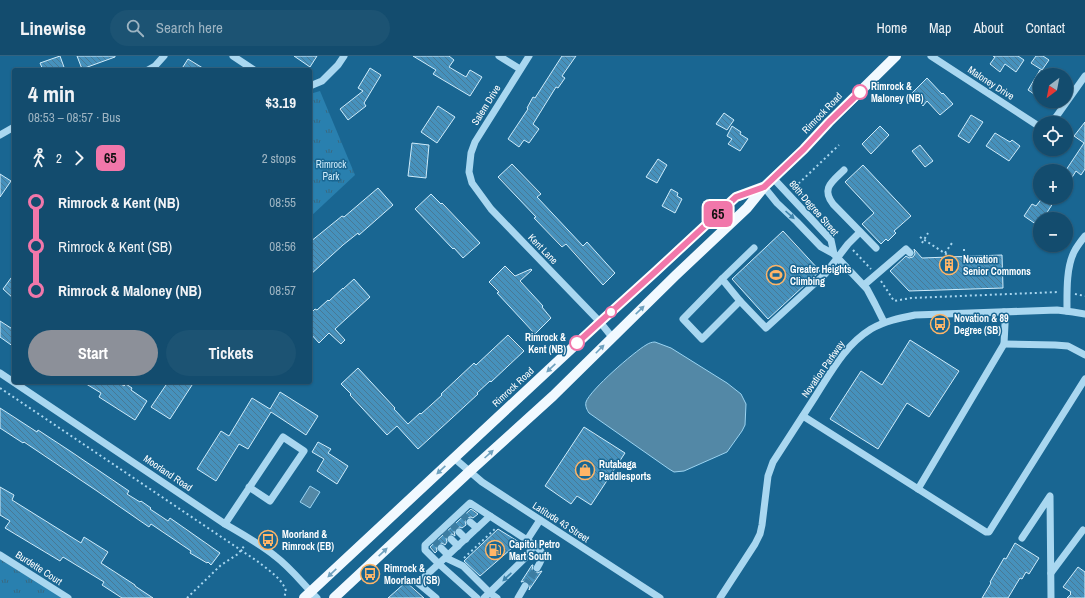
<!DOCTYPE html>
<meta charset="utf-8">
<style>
:root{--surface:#134c6e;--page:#1c5373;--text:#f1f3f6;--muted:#9db4c2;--line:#326381;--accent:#8c9099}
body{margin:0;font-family:"Archivo Narrow",sans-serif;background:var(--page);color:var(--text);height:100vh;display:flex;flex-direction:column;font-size:15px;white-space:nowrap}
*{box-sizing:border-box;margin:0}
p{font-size:13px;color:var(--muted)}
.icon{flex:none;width:22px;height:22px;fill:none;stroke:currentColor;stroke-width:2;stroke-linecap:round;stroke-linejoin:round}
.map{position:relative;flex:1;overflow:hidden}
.side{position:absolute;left:12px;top:12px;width:300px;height:316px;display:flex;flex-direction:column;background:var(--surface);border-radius:4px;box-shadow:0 1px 3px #0004,0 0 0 1px var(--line)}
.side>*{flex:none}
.badge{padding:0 8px;border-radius:6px;font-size:14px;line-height:26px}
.needle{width:26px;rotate:212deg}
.controls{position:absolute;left:1033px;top:12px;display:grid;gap:8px}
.controls a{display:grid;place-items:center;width:40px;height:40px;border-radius:50%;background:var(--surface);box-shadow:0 1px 3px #0004,0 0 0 1px var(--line);font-size:20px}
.map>.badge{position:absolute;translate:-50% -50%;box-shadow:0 0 0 2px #fff}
.legs{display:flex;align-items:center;gap:6px;height:44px;padding:0 16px;font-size:13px}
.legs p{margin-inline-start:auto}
.head{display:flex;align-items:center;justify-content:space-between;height:68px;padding:0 16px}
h1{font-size:22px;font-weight:700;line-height:30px}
.cta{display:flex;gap:8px;margin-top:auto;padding:8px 16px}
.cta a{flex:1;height:46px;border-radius:24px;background:var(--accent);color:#fff;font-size:16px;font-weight:700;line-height:46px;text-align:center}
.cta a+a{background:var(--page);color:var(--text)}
ul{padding:0 16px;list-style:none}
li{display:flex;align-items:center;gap:14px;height:44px;font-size:15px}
li i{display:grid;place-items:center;width:6px;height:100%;margin:0 5px;background:currentColor}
li i::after{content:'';width:10px;height:10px;margin:-5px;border:3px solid;border-radius:50%;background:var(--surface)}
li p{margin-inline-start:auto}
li:first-child i{background:linear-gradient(#0000 50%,currentColor 0)}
li:last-child i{background:linear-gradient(currentColor 50%,#0000 0)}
header{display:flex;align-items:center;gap:24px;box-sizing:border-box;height:56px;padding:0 20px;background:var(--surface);border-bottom:1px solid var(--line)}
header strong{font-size:19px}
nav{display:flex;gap:22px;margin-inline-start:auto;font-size:14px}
.search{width:280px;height:36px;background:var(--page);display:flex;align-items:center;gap:10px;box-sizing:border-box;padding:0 14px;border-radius:22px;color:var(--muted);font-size:15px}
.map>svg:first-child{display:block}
.park{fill:url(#park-tufts)}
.water{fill:#5388a6;stroke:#9bd4f2}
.building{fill:url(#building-back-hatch);stroke:#cfecfb}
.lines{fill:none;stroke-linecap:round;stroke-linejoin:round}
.minor-tunnel{stroke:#3c7da2;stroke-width:7;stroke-dasharray:7 3.5;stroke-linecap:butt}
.path{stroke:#a9d7f0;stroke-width:2;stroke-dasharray:2 3;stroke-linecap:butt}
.minor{stroke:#a9d7f0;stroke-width:7}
.major{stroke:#f1f9ff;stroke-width:10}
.oneway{fill:#3d82aa}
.oneway2{fill:#6fa1be}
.line-1-casing{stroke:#fff;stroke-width:9}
.line-1{stroke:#f177aa;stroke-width:6}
.stop-1-dot{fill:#fff;stroke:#f177aa;stroke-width:2}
.labels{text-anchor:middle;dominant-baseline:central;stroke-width:3;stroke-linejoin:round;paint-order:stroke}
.street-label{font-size:10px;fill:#fff;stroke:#196692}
.stop-label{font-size:10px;font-weight:bold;fill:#fff;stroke:#196692;text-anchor:start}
.park-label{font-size:10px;fill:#cfecfb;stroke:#196692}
.poi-label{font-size:10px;font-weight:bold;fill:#fff;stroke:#196692;text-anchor:start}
</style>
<header>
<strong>Linewise</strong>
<div class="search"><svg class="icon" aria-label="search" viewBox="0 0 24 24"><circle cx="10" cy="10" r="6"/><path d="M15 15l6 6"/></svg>Search here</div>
<nav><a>Home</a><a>Map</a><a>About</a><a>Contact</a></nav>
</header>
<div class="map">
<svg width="1085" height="542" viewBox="0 0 1085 542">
<defs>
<pattern id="park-tufts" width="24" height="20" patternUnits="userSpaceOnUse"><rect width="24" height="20" fill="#2980af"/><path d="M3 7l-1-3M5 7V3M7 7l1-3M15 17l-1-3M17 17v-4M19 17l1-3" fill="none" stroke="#396982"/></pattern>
<pattern id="building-back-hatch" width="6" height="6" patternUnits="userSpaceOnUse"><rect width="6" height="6" fill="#4691bc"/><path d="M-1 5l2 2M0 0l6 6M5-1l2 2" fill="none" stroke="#487995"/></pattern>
</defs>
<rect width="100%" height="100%" fill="#196692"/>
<g class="park">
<polygon points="320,35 355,119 310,161 310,38"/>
<polygon points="0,499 68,542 0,542"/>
</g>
<g class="water">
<path d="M655 286 671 292 727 327 741 338 746 348 745 369 742 375 727 396 684 415 674 416 669 413 589 357C587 354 585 350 586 346 590 334 634 296 646 289 649 287 652 286 655 286Z"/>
<polygon points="310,430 320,436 310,452 300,446"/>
</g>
<g class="building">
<polygon points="60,0 65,14 43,14 40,7"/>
<polygon points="77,0 115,0 115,1 82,13"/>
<polygon points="294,0 317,0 310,11"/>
<polygon points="413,0 449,0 454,4 449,11 466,21 470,14 482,21 470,40 433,18 436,14"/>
<polygon points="562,0 576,0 562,20 565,22 558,32 556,31 533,68 539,73 529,87 524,84 519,91 508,83 528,53 527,52 533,41 535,42"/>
<polygon points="993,0 1018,0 1024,4 1016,16 1005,8 1000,16 990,8 995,1"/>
<polygon points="1036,0 1043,0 1049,4 1042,14 1031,7"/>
<polygon points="188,3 206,14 181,14"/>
<polygon points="370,12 381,19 364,47 366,50 348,64 340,53 363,35 358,32"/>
<polygon points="1040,14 1040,42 1028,34"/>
<polygon points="927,22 942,38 943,37 953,48 940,59 927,45 923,50 911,38"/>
<polygon points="438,50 455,61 437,87 421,76"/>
<polygon points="724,57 734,64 727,74 716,68"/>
<polygon points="971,59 983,66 969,87 958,80"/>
<polygon points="1085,66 1085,113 1081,119 1076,115 1066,131 1066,114 1084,87 1074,80"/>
<polygon points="732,70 741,76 740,78 748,83 740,95 728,88 732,83 727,80"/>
<polygon points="880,70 889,79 871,98 862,88"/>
<polygon points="995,77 1010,86 1012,84 1020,90 1009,105 986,90"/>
<polygon points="412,87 429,89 426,122 408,120"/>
<polygon points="920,89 933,105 925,111 912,95"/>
<polygon points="658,103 667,109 657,127 646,121"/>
<polygon points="512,108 541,138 537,141 583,190 587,186 615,217 603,229 566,188 562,191 534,162 536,161 498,121"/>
<polygon points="863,109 911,160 894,175 896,177 888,185 886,183 881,188 862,168 874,157 845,126"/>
<polygon points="0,118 11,125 0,141"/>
<polygon points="378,132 393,149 359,179 358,177 343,189 310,219 310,186 342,160 344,161"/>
<polygon points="671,133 678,137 677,140 682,143 675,157 662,150"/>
<polygon points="431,138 441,148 442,147 480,187 463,202 454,192 453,193 415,153"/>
<polygon points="1043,141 1057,141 1046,158 1054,163 1040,163 1040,171 1024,160 1032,148 1036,150"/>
<polygon points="783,175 820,215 768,263 732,223"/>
<polygon points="914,193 922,202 1002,199 1003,232 909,235 890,215 906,200 909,202 913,201 915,198"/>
<polygon points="505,210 515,220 531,213 532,214 520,225 543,250 542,251 551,262 535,278 497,237 499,236 489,226"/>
<polygon points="14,218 14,243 3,233"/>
<polygon points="354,223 370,241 335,273 345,284 341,288 329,277 319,287 310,277 310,258 315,253 317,254 328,244 329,245 343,232 343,233"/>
<polygon points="0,265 14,274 14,291 0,281"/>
<polygon points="508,279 524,295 491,326 490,325 477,337 478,338 452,362 418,393 397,370 387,379 350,339 351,338 341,328 358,312 395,352 394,353 408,368 420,357 421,358 442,339 441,338 474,307 476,309"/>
<polygon points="910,284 959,315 929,361 907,347 878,393 830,363 861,315 882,329"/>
<polygon points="83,326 118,326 124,330 126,328 132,332 131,334 147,345 135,364 99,341 101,337"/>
<polygon points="168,326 194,326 170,363 151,351"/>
<polygon points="280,336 318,360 306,379 271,356 248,393 239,388 216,425 197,413 221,375 229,380 252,342 270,353"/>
<polygon points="0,352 37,376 38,374 70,395 129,435 127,438 140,446 141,445 151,452 150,453 168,465 170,462 220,497 211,509 208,506 207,507 190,497 191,495 151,468 149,471 97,435 24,386 23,387 0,372"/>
<polygon points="584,371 625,397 591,449 577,440 571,448 545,430"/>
<polygon points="318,386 331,393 328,397 348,410 337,428 317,415 324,403 312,396"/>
<polygon points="0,431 14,439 12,444 81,487 84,481 108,496 101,507 135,529 135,530 153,542 122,542 102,529 104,526 63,501 60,505 5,472 10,465 0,459"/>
<polygon points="471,453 478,458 473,462 471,461 466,462 465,465 466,469 462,472 460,471 456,472 454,475 455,480 452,478 448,479 446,482 447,486 445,489 442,487 438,488 436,491 437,495 435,497 430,491"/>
<polygon points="498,473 519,486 480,520 464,505"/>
<polygon points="1015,487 1039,502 1029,518 1026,516 1022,523 1020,522 1008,542 982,542 991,527 990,526 1004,502 1006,503"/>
<polygon points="532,509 533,509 532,514 534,516 537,517 542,515 529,534 530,530 529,527 525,525 521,526"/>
<polygon points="1078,511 1085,516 1085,542 1067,542 1071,538 1070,537 1071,536 1063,531"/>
<polygon points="406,526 424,542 388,542"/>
</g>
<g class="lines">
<g class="minor-tunnel">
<polyline points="462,458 470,466"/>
<polyline points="452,468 459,476"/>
<polyline points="444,475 451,483"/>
<polyline points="434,484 441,492"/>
<polyline points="525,530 537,512"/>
</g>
<g class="path">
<polyline points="809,147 796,130 839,89"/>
<polyline points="920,181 949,200"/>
<polyline points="922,187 928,177"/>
<polyline points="964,193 964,200"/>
<polyline points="853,194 871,213"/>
<polyline points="945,197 952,187"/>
<polyline points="881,225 894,245 911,242 1059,236"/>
<polyline points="1075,238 1085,240"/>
<path d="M0 332 257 505C267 513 282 522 286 535L284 542"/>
<polyline points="464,502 496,472"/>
<polyline points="187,542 221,509 238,498 245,489"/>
</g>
<g class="minor">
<polyline points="233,0 254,14"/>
<polyline points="499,0 520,13"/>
<polyline points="529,0 475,86 471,97 469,116 472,127 491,153 600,266 612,281"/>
<polyline points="931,0 1040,71"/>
<polyline points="148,14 155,10 164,0"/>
<polyline points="310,30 322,25 338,9 344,0"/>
<polyline points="1049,67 1056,61 1085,20"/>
<polyline points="0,79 14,71"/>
<path d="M844 114C832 126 821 132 833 148L876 192"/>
<polyline points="773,122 831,184 834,198"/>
<polyline points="764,131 777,147 797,166 821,191 834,198 867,233 875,248 884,266"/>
<polyline points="754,192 722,223 740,245 766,272 825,218 848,188 860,176"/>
<polyline points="722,223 683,263 702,283 740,245"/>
<polyline points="864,229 906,193 910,197"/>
<path d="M1067 255C1067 237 1066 212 1074 196 1077 190 1081 185 1085 180"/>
<polyline points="1004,288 1055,289 1068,290 1085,299"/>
<path d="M0 317 225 468C242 478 260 488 275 500 291 512 303 528 317 542"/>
<polyline points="803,360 986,476 989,476 1085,323"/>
<polyline points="454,402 482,426 660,542"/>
<polyline points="918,433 1004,288 1005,268 1004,256"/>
<polyline points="470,466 477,472"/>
<polyline points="225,468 283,381 304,395 270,445 249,431"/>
<polyline points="459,476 466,483"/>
<polyline points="1022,482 1050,440 1051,542"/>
<polyline points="451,483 458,490"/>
<path d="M534 489C546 497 543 502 537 512"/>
<polyline points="441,492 448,499"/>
<polyline points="0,499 68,542"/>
<polyline points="446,502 463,510 490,537 497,542"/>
<polyline points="1051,517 1083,474"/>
<polyline points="436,542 418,527 490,460 527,484 540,464"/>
<polyline points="477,542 439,508 425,494 425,489 470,447 490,460"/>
<polyline points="484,542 528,499 534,489 527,484"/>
<polyline points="518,542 525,530"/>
<path d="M720 542 755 488 760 478 762 469 768 420 773 406C787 384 801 363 815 341 831 316 845 289 871 273 885 265 900 262 915 259L1057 254 1073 256 1085 258"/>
</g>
<g class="major">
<polyline points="304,542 600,266 654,217 736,141 763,131"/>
<polyline points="334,542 469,416 553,340 676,219 747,152 764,131 804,93 829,66 896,0"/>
</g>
</g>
<defs><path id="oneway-solid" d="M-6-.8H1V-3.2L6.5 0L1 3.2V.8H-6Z"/></defs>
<g class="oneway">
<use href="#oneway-solid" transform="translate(790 159) rotate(42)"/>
<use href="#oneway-solid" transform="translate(507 521) rotate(137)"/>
</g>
<g class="oneway2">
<use href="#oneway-solid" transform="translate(640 254) rotate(-44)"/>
<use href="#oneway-solid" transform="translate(600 293) rotate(-45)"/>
<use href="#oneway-solid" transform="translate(551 312) rotate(137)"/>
<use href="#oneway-solid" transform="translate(489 398) rotate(-42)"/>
<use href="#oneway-solid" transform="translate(441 414) rotate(137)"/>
<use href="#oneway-solid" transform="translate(383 496) rotate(-43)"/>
<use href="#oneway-solid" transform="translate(332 517) rotate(136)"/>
</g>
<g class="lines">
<g class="line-1-casing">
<polyline id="line-1" points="577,287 600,266 654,217 736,141 764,131 804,93 829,66 860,36"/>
</g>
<use href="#line-1" class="line-1"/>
</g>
<defs>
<g id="building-ring" transform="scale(1)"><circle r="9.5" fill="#196692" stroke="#ffb567" stroke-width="1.5"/><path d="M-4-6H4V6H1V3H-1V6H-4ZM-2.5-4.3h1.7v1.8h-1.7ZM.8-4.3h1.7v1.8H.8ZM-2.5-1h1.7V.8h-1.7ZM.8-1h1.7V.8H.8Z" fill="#ffb567"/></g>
<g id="stadium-ring" transform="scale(1)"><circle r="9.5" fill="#196692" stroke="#ffb567" stroke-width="1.5"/><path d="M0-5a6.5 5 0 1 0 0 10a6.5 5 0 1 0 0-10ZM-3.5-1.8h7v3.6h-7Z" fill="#ffb567"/></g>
<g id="bus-ring" transform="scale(1)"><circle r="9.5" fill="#196692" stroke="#ffb567" stroke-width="1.5"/><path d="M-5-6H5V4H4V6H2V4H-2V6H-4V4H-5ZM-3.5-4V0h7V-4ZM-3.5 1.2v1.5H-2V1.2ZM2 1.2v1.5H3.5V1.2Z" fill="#ffb567"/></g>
<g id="shop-ring" transform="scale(1)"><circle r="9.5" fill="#196692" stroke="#ffb567" stroke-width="1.5"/><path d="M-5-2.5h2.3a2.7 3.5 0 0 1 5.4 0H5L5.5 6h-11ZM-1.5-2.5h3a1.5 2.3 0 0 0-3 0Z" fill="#ffb567"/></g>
<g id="fuel-ring" transform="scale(1)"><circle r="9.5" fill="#196692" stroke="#ffb567" stroke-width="1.5"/><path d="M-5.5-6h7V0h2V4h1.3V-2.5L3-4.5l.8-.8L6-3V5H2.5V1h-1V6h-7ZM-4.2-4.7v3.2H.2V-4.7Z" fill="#ffb567"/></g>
</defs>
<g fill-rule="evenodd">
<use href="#building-ring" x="949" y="209"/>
<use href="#stadium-ring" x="776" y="219"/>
<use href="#bus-ring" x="940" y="268"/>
<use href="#shop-ring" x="585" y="414"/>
<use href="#bus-ring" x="268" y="484"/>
<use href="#fuel-ring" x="495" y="494"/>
<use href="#bus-ring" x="370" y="518"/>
</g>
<g class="stop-1-dot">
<circle cx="860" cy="36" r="7"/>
<circle cx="611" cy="256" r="5"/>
<circle cx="577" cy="287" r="7"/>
</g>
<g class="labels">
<g class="street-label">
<text transform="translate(991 27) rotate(33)">Maloney Drive</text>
<text transform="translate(486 49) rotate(-58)">Salem Drive</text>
<text transform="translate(822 57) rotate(-46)">Rimrock Road</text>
<text transform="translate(814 152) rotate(49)">89th Degree Street</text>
<text transform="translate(543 193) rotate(46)">Kent Lane</text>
<text transform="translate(823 313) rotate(-55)">Novation Parkway</text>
<text transform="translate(513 331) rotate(-43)">Rimrock Road</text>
<text transform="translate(168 417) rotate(34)">Moorland Road</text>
<text transform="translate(561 466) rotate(33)">Latitude 43 Street</text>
<text transform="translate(39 512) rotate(33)">Burdette Court</text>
</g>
<g class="stop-label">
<text x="871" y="30">Rimrock &amp;<tspan x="871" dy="12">Maloney (NB)</tspan></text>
<text x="566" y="281" text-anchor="end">Rimrock &amp;<tspan x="566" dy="12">Kent (NB)</tspan></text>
</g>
<g class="park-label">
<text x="331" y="108">Rimrock<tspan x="331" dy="12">Park</tspan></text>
</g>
<g class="poi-label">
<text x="963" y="203">Novation<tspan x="963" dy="12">Senior Commons</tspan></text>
<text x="790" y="213">Greater Heights<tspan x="790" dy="12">Climbing</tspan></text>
<text x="954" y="262">Novation &amp; 89<tspan x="954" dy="12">Degree (SB)</tspan></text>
<text x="599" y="408">Rutabaga<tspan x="599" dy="12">Paddlesports</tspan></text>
<text x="282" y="478">Moorland &amp;<tspan x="282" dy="12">Rimrock (EB)</tspan></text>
<text x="509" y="488">Capitol Petro<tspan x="509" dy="12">Mart South</tspan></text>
<text x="384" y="512">Rimrock &amp;<tspan x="384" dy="12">Moorland (SB)</tspan></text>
</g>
</g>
</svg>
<div class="controls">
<a><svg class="needle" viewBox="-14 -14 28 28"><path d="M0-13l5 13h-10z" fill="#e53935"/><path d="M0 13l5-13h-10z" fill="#9db4c2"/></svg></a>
<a><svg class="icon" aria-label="locate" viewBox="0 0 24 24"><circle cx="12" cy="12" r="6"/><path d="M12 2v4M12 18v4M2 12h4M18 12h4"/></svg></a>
<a>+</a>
<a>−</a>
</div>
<b class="badge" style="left:718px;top:158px;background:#f177aa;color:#111">65</b>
<section class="side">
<div class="head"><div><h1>4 min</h1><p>08:53 – 08:57 · Bus</p></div><b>$3.19</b></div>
<div class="legs"><svg class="icon" aria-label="walk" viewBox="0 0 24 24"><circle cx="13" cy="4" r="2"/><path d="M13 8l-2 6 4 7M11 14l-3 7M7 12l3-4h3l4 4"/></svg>2<svg class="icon" aria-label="forward" viewBox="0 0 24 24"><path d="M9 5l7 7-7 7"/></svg><b class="badge" style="background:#f177aa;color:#111">65</b><p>2 stops</p></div>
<ul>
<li><i style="color:#f177aa"></i><b>Rimrock &amp; Kent (NB)</b><p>08:55</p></li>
<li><i style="color:#f177aa"></i><span>Rimrock &amp; Kent (SB)</span><p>08:56</p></li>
<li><i style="color:#f177aa"></i><b>Rimrock &amp; Maloney (NB)</b><p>08:57</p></li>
</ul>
<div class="cta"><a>Start</a><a>Tickets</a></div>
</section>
</div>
